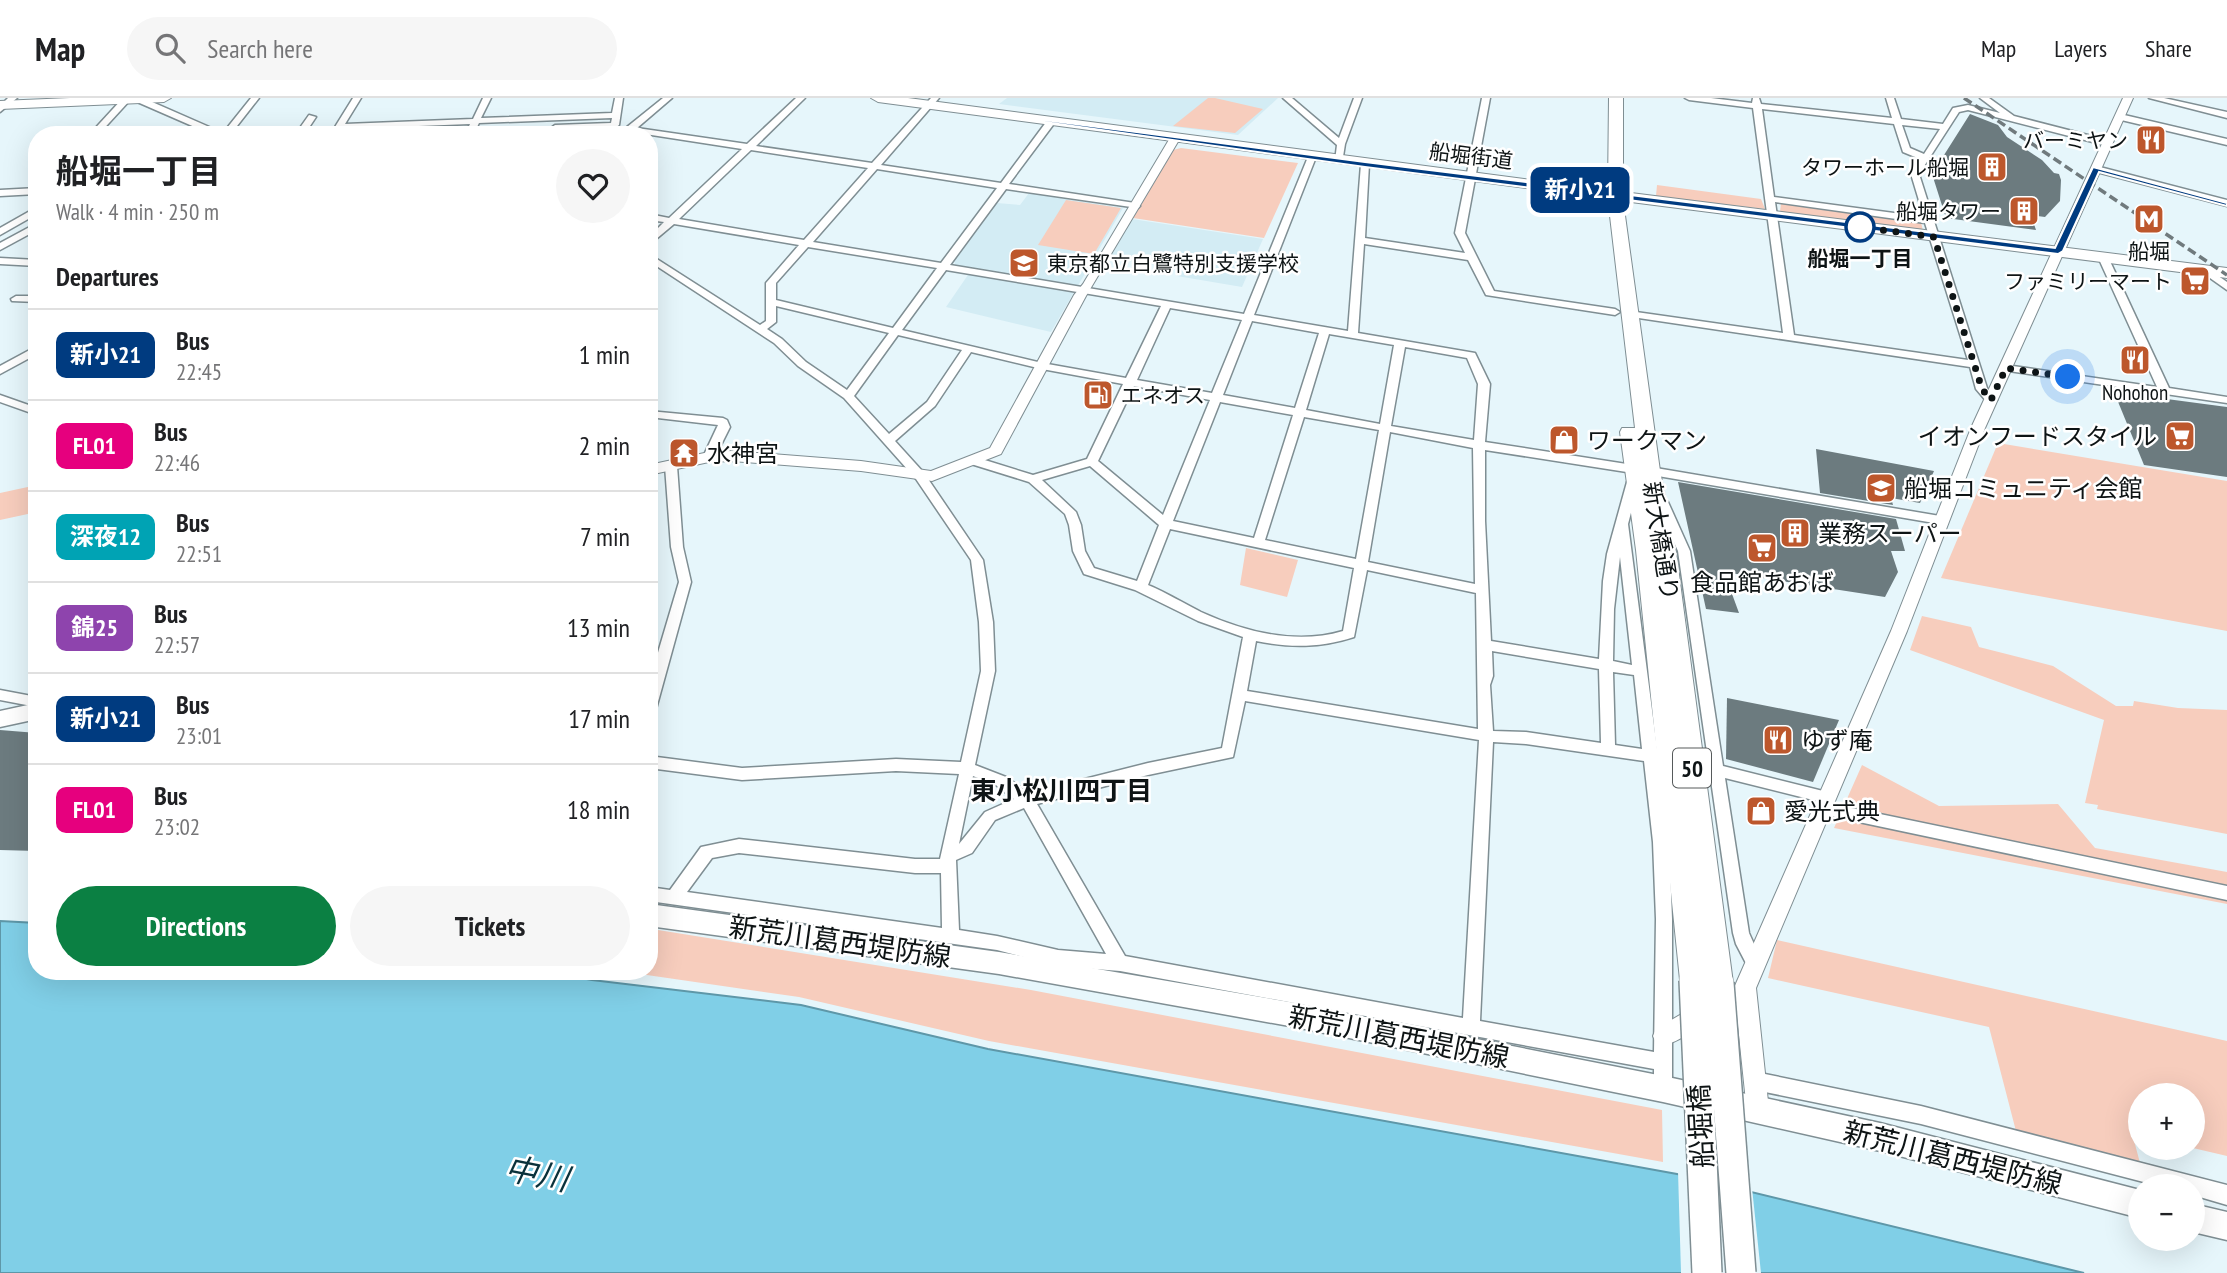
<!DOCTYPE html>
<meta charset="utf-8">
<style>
:root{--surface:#fff;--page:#f6f6f6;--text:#202124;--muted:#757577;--line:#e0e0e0;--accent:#0b8043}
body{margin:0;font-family:"PT Sans Narrow","Noto Sans JP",sans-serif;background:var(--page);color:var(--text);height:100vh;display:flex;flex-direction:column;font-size:26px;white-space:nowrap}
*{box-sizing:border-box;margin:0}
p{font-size:23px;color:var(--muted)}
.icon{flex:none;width:38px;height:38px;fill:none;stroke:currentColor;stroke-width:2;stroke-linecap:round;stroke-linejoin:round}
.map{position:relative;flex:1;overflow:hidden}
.sheet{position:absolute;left:28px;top:28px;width:630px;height:854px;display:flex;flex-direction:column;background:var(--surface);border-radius:28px;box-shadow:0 7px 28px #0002}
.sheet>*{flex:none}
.badge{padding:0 14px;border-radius:10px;font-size:24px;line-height:46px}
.fabs{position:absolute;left:2128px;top:985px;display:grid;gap:14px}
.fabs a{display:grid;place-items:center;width:77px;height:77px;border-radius:50%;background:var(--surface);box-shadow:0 7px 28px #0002;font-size:35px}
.you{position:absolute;width:35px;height:35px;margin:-18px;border:5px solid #fff;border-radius:50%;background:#1a73e8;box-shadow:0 0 0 10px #1a73e833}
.map>.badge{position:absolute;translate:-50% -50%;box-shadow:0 0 0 4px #fff}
h2{padding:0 28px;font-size:26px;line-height:63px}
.round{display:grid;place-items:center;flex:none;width:74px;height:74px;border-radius:37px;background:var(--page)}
.headline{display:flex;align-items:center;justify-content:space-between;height:119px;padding:0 28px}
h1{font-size:33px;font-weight:700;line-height:52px}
.action{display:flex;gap:14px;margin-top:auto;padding:14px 28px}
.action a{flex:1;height:80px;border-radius:42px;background:var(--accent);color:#fff;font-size:28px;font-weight:700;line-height:80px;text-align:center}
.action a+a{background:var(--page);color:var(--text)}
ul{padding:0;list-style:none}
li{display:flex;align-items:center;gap:21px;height:91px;padding:0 28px;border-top:2px solid var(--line)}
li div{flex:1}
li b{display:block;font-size:26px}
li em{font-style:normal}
li .badge{min-width:77px;font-weight:700;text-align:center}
header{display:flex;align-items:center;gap:42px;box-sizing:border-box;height:98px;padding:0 35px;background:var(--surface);border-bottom:2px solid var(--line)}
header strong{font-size:33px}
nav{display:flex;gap:38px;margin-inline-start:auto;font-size:24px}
.search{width:490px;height:63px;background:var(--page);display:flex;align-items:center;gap:18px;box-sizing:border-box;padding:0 24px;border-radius:38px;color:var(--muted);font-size:26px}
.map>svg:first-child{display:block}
.built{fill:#d3ecf4}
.green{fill:#f7cdbd}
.water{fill:#80cfe7;stroke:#5e97a8;stroke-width:2}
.pier{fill:#e6f6fb}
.building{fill:#6c7b7f}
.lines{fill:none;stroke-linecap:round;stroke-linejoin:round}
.minor-casing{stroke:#7f8e93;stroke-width:3}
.tertiary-casing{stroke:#7f8e93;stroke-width:2}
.secondary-casing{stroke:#7f8e93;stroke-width:3}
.primary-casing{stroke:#7f8e93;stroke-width:2}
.minor{fill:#fff;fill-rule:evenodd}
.tertiary{fill:#fff;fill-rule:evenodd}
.secondary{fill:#fff;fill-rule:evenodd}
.primary{fill:#fff;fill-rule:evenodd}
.rail{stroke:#707a7d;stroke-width:3.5;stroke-dasharray:9 4.5;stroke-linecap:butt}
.primary-bridge-casing{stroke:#7f8e93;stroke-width:32;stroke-linecap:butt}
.primary-bridge{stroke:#fff;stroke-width:29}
.line{fill:#003b80;stroke:#fff;stroke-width:2}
.walk{stroke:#0e1415;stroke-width:7;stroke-dasharray:0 12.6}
.stop-dot{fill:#fff;stroke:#003b80;stroke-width:3.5}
.labels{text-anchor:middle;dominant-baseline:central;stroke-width:5;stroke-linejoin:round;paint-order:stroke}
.far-poi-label{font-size:21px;fill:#0e1415;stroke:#fff;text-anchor:end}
.far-street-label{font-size:21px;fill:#0e1415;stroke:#fff}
.far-stop-label{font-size:21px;font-weight:bold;fill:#0e1415;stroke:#fff}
.shield{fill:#fff;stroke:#565a5b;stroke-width:2}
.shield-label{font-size:23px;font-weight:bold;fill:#0e1415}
.poi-label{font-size:24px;fill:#0e1415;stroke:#fff;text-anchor:start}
.street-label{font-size:24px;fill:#0e1415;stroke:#fff}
.neighbourhood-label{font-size:26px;font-weight:bold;fill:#0e1415;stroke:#fff}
.near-street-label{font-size:28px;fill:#0e1415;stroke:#fff}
.near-water-label{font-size:32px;font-style:italic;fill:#09313b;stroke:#fff}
</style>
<header>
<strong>Map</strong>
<div class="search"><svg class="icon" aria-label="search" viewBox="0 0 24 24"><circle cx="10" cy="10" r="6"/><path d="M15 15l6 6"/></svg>Search here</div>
<nav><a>Map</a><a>Layers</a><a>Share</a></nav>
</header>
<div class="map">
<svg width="2227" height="1175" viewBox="0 0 2227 1175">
<rect width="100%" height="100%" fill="#e6f6fb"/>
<g class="built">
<polygon points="1007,0 1278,0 1238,37 999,6"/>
<polygon points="1029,95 1123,110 1051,234 946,209 972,171 956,168 954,163 997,105 1020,107"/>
<polygon points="1132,121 1263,141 1242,189 1177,178 1180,171 1110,160"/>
</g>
<g class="green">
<polygon points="1208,0 1215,0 1263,11 1235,35 1173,28"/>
<polygon points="1181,50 1298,65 1264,140 1133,120 1173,52"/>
<polygon points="1657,87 1761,101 1765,111 1656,98"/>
<polygon points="1066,102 1121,110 1094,156 1038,147"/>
<polygon points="1781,105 1920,120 1923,133 1780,114"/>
<polygon points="1998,345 2227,383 2227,533 1941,480"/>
<polygon points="37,387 37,414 0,422 0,395"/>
<polygon points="1246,450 1298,462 1287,499 1240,487"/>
<polygon points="1922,518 1971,529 1979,549 2053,568 2116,608 2133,608 2134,603 2178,610 2227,612 2227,736 2097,711 2098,707 2085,705 2104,622 1910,552"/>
<polygon points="1862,667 1939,708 2058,706 2095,750 2227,774 2227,806 1834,730"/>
<polygon points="658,832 1031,892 1662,1012 1663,1064 989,943 799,899 640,876 649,873 649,854"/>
<polygon points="1777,842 2227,943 2227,1058 2193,1050 2193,998 2140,998 2140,1037 2132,1035 2140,1065 2017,1037 1989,929 1768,880"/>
</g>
<polygon class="water" points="0,823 37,825 37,873 543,873 592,882 801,907 988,951 1677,1076 2084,1175 0,1175"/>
<polygon class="pier" points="1678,1073 1752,1090 1761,1175 1681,1175"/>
<g class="building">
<polygon points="1970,16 1998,27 2007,39 2042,62 2054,75 2059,76 2061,82 2060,103 2045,119 2031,117 2036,132 1946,120 1932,76"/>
<polygon points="2114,294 2227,309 2227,379 2144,367"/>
<polygon points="1816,351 1934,373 1920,405 1891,400 1893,407 1820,395"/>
<polygon points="1678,384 1896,421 1905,453 1891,453 1898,474 1885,499 1724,474 1739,515 1706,511"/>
<polygon points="1727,600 1839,622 1813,684 1726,661"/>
<polygon points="0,632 37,635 37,753 0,752"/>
</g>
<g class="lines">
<g class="minor-casing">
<g id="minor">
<polygon points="8,0 17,0 0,14 0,8"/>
<polygon points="123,0 132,0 98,37 89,37"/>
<polygon points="135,0 143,0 223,35 251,0 259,0 230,37 213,37 135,3"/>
<polygon points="353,0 361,0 345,26 473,21 483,0 491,0 481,20 612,15 615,0 623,0 619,27 615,30 555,33 551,30 555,27 611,25 612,20 479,25 473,37 465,37 470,26 341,31 338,37 330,37"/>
<path d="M663 0H672L637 30 747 46 796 0H805L756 48 872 65 931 0H939L881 67 1001 85 1047 23H1053V27L1009 86 1135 105 1140 108 1138 110 1006 91 950 167 1244 216 1308 59 1315 57 1316 59 1254 217 1348 233 1361 66 1365 63 1369 66 1365 140 1465 155 1455 135 1482 0H1490L1465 135 1494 193 1615 211 1620 214 1615 217 1486 197 1468 162 1364 146 1358 235 1475 255 1490 286 1485 344 1633 367 1639 371 1633 375 1485 352V423L1491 543 1599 561 1603 483 1607 456 1627 384 1633 380 1639 384 1628 426 1669 744 1672 821V991L1669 997 1663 1000 1657 997 1654 991V971L1120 873 1058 868 997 852 649 803V789L670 792 701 749 739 741 915 761H940L959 676 896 673 742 682 649 670V658L742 670 896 661 961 664 981 573 979 524 971 462 916 381 844 300 798 268 774 245 649 163V156L760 227 766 223V185L799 147 674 126 649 147V139L664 124 649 122V116L669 120 742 51 632 34 624 36 623 34 627 29ZM751 52 868 70 804 142 679 121ZM877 71 997 90 941 165 813 144ZM808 149 937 170 893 230 776 202V185ZM946 172 1161 208 1126 280 1042 265 902 232ZM776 208 889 235 847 292 806 264 782 241 767 231 776 224ZM1170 210 1242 222 1212 295 1137 282ZM1252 223 1319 235 1295 310 1223 297ZM1329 236 1394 247 1380 326 1306 312ZM898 237 962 252 927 304 889 336 854 298ZM1405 249 1467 260 1478 286 1474 342 1391 328ZM971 254 1042 271 1123 286 1087 361 1033 377 975 359 969 363 971 366 1029 384 1065 416 1069 427 1073 453 1084 476 1135 492 1198 523 1243 539 1222 650 1148 665 1029 695 1006 679 975 667 995 573 993 524 983 462 924 375 895 343 935 308ZM1134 288 1210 302 1163 417 1098 363ZM1220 304 1293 317 1254 440 1173 423ZM1304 319 1379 332 1356 461 1265 442ZM1390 334 1473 350 1475 486 1368 464ZM1090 368 1159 427 1137 483 1094 470 1085 453 1081 427 1076 414 1042 382ZM1170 431 1354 470 1343 533C1296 547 1245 534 1201 514 1183 505 1167 495 1148 487ZM1620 459 1632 567 1613 563 1614 511ZM1367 472 1476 495 1478 631 1247 593 1256 543C1290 550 1320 550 1354 539ZM1492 553 1599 571 1601 645 1526 634 1493 633 1490 587 1493 578ZM1613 574 1634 577 1642 651 1615 647ZM1245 603 1479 642 1463 920 1125 858 1037 706 1148 677 1233 659ZM1493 644 1526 646 1644 663 1653 744 1656 821 1654 954 1480 923ZM973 678 996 687 1014 701 985 714 959 746ZM1024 710 1106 856 1058 852 997 838 959 832 956 762 972 755 995 722ZM739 755 915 775H941L942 830 687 794 712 760Z"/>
<polygon points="1283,0 1292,0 1339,40 1354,0 1362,0 1345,46 1342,65 1335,63 1337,47"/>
<path d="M1685 0H1711L1752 5 1753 0H1759L1761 6 1892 20 1886 0H1894L1901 21 1943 26 1953 10 1968 7 2000 15 1980 0H1989L2014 18 2111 43 2112 45 2108 48 1968 12 1959 14 1919 76 1987 290 1997 302 1995 304H1987L1976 291 1970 269 1625 218V214L1629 213 1783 235 1753 10 1689 2ZM1762 11 1894 26 1903 54 1920 61 1911 76 1924 119 1774 99ZM1902 27 1940 31 1924 56 1910 50ZM1775 104 1925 125 1968 262 1794 237Z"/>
<polygon points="2149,0 2164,0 2227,14 2227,20"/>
<polygon points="2120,16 2227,41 2227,47 2117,21 2116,19"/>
<polygon points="309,17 316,19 304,37 244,37 248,34 290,31 297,34"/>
<polygon points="2096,68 2227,102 2227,108 2093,73 2092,71"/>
<polygon points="37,90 37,96 0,98 0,92"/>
<polygon points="37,109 37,116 0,137 0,130"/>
<polygon points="37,125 37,132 0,152 0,145"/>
<polygon points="2100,157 2108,159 2169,290 2227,299 2227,305 2002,272 2001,270 2006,267 2157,289 2098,159"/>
<polygon points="0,160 37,162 37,168 0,166"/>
<polygon points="2214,175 2227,184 2227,192 2210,180 2210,176"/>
<polygon points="16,198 37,198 37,204 12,203 11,201"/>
<polygon points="37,248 37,256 0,276 0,268"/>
<polygon points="0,297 37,310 37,317 0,304"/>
<polygon points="649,313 723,320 727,322 730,329 715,359 709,363 703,359 718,327 649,319"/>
<polygon points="671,364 677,368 683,449 691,484 656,611 654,615 649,616 649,585 679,484 671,449 665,368"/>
<polygon points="1650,369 1940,418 1946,422 1940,426 1646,376 1644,373"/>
<polygon points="1662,400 1668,404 1690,453 1723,668 1831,695 1834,699 1831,703 1827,705 2227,788 2227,802 1821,716 1816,714 1813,710 1816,706 1821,704 1725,680 1749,835 1763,866 1761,871 1755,874 1749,871 1736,846 1733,835 1678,453 1656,404"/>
<polygon points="0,592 37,599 37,609 0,602"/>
<polygon points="1755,974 1921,1008 2227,1087 2227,1107 2193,1097 2193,1088 2159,1088 1921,1026 1755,992 1749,989 1746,983 1749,977"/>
</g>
</g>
<g class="tertiary-casing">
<g id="tertiary">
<polygon points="2123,0 2133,0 1985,330 1907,533 1756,890 1769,1013 1766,1021 1758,1024 1750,1021 1747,1013 1734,890 1891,533 1971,330"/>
<polygon points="1170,40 1179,42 1086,198 1001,356 932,383 861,373 732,363 709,364 649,377 649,367 709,354 732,353 861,363 931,373 990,350 1074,197 1083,186"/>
<path d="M1702 904 1710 907 1713 914C1706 929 1679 942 1664 948L1656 945 1653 938 1656 931Z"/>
</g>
</g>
<g class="secondary-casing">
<g id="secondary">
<polygon points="37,605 37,621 0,629 0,613"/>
<polygon points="649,806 999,854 1295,905 1663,978 1880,1025 2140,1092 2140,1120 1880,1053 1663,1004 1295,929 999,876 649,828"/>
<polygon points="2193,1106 2227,1114 2227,1142 2193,1134"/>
</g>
</g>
<g class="primary-casing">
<g id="primary">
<polygon points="70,0 171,0 164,4 0,11 0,3"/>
<polygon points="871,0 908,0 1608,92 1609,0 1623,0 1623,94 2227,170 2227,180 1623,103 1660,373 1676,454 1733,885 1729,894 1719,898 1709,894 1706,886 1704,891 1694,895 1684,891 1680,882 1636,452 1620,334 1622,330 1635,330 1608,101 878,4"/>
</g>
</g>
<use href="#minor" class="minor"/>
<use href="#tertiary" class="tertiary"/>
<use href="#secondary" class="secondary"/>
<use href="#primary" class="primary"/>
<polyline class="rail" points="1964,0 2227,177"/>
<g class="primary-bridge-casing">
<g id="primary-bridge">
<polyline points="1694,882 1707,1175"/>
<polyline points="1719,885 1741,1175"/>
</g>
</g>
<use href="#primary-bridge" class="primary-bridge"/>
</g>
<polygon class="line" points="874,0 878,0 1365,64 2055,150 2093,69 2227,105 2227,108 2099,74 2063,153 2058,156 1365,69"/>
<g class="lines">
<polyline class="walk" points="1860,129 1853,128 1934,139 1982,291 1991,302 2006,270 2068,279"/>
</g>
<defs>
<g id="restaurant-square" transform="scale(1.575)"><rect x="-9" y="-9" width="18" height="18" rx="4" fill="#bd572c" stroke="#fff"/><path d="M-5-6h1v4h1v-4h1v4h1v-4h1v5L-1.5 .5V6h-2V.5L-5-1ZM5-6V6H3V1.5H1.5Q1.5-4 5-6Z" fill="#fff"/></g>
<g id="building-square" transform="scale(1.575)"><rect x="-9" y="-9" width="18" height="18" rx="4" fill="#bd572c" stroke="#fff"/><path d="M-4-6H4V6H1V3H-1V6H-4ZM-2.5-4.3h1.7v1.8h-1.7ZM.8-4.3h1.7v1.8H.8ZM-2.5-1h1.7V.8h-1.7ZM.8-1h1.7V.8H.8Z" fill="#fff"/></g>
<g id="metro-square" transform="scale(1.575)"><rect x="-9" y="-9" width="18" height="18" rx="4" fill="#bd572c" stroke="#fff"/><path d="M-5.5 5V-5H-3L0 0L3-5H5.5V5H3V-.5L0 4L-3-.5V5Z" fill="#fff"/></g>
<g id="school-square" transform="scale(1.575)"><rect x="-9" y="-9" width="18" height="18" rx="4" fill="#bd572c" stroke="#fff"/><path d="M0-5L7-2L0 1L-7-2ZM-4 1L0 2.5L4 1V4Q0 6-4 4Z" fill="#fff"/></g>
<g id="supermarket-square" transform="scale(1.575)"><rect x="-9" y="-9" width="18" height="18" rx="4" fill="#bd572c" stroke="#fff"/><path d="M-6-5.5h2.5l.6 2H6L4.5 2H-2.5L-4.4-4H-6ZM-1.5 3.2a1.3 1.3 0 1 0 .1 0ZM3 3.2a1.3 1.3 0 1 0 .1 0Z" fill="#fff"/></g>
<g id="fuel-square" transform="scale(1.575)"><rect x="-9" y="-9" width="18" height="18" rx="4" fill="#bd572c" stroke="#fff"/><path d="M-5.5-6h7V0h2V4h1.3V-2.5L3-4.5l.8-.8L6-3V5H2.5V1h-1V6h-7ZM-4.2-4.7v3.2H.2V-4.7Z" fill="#fff"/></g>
<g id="shop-square" transform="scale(1.575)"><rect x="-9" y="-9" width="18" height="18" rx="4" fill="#bd572c" stroke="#fff"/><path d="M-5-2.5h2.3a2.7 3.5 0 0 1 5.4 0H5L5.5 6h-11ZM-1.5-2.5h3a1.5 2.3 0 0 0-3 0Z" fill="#fff"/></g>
<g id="temple-square" transform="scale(1.575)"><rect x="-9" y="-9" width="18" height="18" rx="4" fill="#bd572c" stroke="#fff"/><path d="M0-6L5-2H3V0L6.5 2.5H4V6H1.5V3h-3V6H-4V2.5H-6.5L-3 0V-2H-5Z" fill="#fff"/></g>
</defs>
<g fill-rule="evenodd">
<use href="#restaurant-square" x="2151" y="42"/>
<use href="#building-square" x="1992" y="69"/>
<use href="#building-square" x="2024" y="113"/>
<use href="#metro-square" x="2149" y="121"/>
<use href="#school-square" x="1024" y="165"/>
<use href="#supermarket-square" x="2195" y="183"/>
<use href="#restaurant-square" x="2135" y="262"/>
<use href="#fuel-square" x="1098" y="297"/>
<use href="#supermarket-square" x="2180" y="338"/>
<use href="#shop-square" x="1564" y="342"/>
<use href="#temple-square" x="684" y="355"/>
<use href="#school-square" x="1881" y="390"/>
<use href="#building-square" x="1795" y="435"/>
<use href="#supermarket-square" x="1762" y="450"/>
<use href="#restaurant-square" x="1778" y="642"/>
<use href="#shop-square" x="1761" y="713"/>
</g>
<circle class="stop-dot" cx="1860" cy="129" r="14"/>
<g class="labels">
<g class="far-poi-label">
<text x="2128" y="42">バーミヤン</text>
<text x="1969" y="69">タワーホール船堀</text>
<text x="2001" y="113">船堀タワー</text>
<text x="2149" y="153" text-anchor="middle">船堀</text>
<text x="1047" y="165" text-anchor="start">東京都立白鷺特別支援学校</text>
<text x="2172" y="183">ファミリーマート</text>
<text x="2135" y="294" text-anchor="middle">Nohohon</text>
<text x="1121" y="297" text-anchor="start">エネオス</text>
</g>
<g class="far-street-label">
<text transform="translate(1471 58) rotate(7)">船堀街道</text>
</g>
<g class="far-stop-label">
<text x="1860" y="160">船堀一丁目</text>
</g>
<rect class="shield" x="1673" y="650.5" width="38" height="39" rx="5"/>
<g class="shield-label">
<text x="1692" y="670">50</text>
</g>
<g class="poi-label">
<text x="2157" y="338" text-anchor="end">イオンフードスタイル</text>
<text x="1587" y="342">ワークマン</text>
<text x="707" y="355">水神宮</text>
<text x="1904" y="390">船堀コミュニティ会館</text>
<text x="1818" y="435">業務スーパー</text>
<text x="1762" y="484" text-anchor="middle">食品館あおば</text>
<text x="1801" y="642">ゆず庵</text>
<text x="1784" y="713">愛光式典</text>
</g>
<g class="street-label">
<text transform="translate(1661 443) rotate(81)">新大橋通り</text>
</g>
<g class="neighbourhood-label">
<text x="1061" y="692">東小松川四丁目</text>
</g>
<g class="near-street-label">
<text transform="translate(840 843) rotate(8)">新荒川葛西堤防線</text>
<text transform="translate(1399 938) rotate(11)">新荒川葛西堤防線</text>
<text transform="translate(1700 1028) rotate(-93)">船堀橋</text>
<text transform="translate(1953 1059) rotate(14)">新荒川葛西堤防線</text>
</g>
<g class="near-water-label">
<text transform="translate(537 1075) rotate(11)">中川</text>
</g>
</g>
</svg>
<div class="fabs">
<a>+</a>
<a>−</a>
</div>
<div class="you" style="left:2068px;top:279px"></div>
<b class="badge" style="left:1580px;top:92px;background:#003b80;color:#fff">新小21</b>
<section class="sheet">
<div class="headline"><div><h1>船堀一丁目</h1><p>Walk · 4 min · 250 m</p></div><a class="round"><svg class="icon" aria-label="heart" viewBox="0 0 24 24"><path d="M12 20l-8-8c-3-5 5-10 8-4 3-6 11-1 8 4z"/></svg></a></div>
<h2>Departures</h2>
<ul>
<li><span class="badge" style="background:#003b80;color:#fff">新小21</span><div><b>Bus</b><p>22:45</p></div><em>1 min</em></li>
<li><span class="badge" style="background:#e6007e;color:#fff">FL01</span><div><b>Bus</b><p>22:46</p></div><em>2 min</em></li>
<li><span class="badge" style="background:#00a3b4;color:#fff">深夜12</span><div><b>Bus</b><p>22:51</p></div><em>7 min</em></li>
<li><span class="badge" style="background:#8e44ad;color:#fff">錦25</span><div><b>Bus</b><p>22:57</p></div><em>13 min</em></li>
<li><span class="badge" style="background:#003b80;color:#fff">新小21</span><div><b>Bus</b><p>23:01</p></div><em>17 min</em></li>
<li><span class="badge" style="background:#e6007e;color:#fff">FL01</span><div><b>Bus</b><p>23:02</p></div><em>18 min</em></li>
</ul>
<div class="action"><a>Directions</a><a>Tickets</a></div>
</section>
</div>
